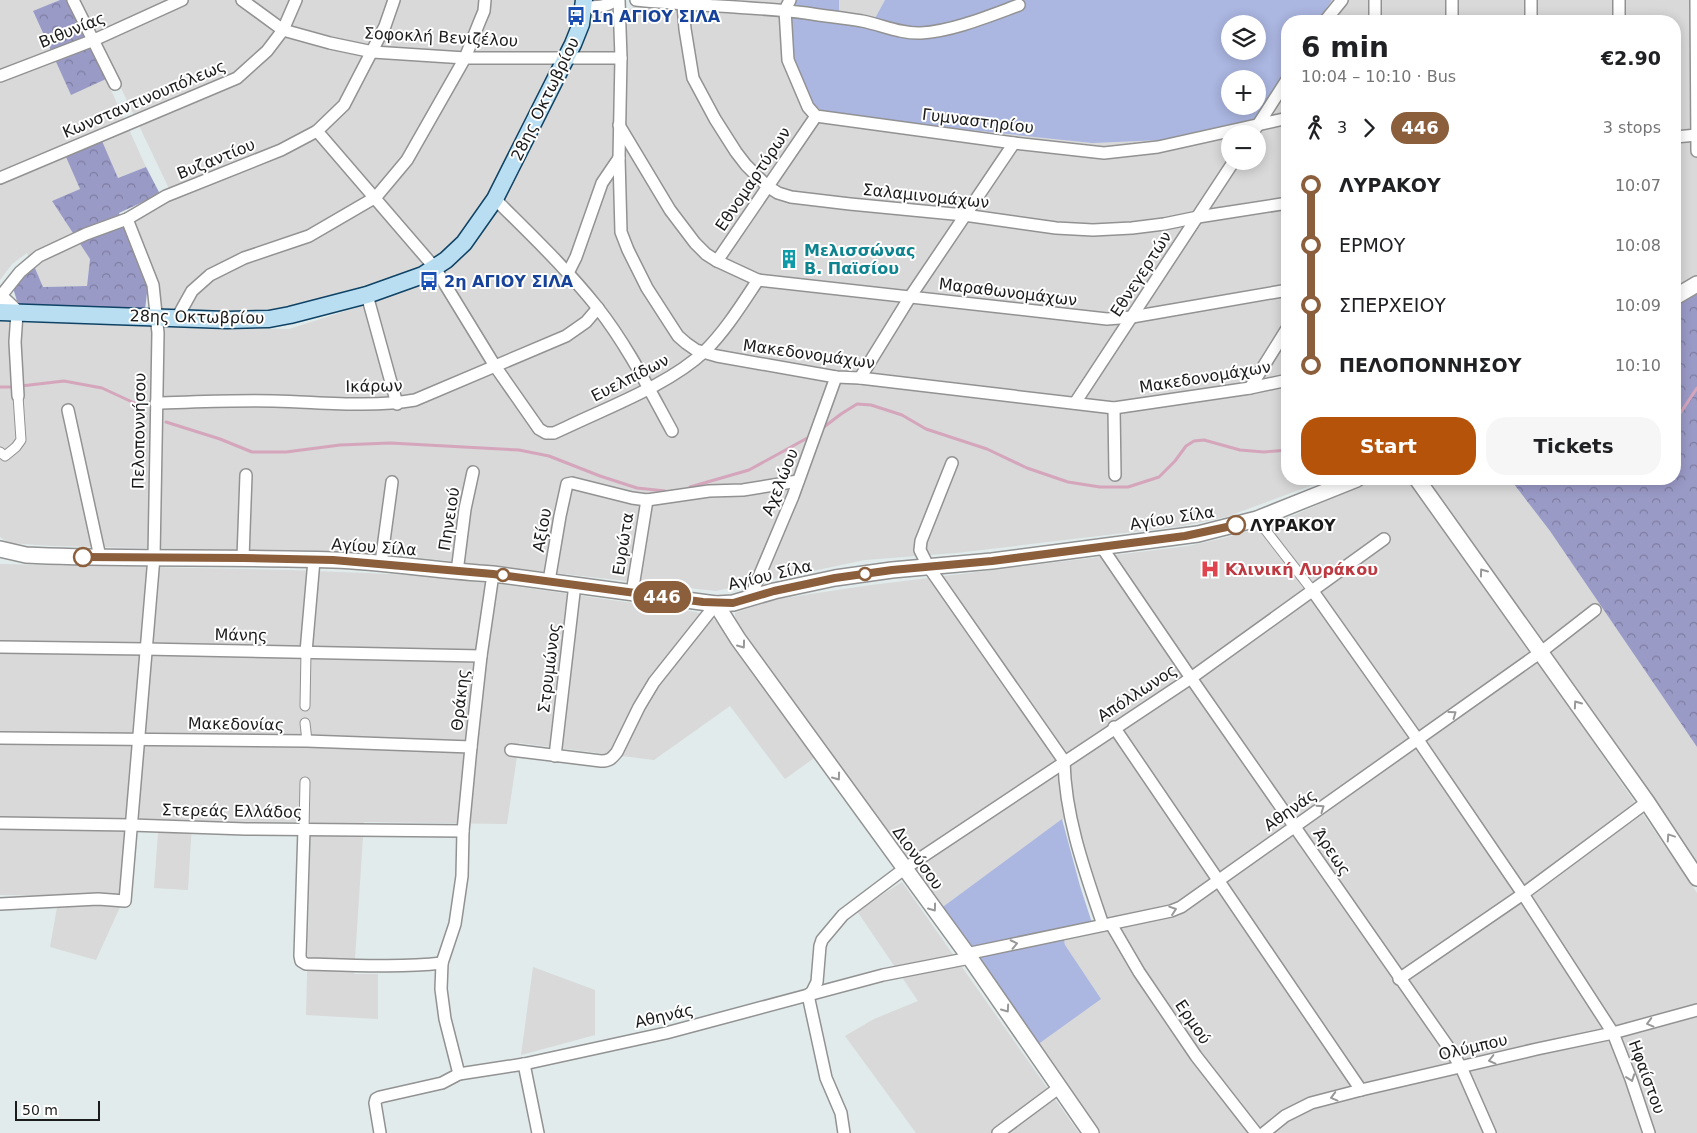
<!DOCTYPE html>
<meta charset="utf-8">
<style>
:root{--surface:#fff;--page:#f6f6f6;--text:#202124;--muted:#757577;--accent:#b45309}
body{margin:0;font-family:"DejaVu Sans",sans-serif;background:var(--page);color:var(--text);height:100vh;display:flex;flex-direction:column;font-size:19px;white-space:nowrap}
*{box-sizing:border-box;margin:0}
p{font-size:16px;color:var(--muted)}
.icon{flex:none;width:28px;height:28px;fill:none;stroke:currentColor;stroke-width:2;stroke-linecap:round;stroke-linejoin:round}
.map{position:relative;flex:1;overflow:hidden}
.side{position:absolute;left:1281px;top:15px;width:400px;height:470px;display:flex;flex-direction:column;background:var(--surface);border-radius:20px;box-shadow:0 2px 12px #0003}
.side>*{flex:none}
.badge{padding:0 10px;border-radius:16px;font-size:18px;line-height:32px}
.buttons{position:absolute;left:1221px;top:15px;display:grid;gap:10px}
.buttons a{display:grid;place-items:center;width:45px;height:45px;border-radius:50%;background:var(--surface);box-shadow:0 2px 12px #0003;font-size:25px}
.scale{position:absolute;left:15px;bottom:12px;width:85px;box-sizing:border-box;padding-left:5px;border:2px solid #1b1b1b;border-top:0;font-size:14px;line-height:18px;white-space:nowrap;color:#1b1b1b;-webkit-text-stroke:4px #fff;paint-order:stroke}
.map>.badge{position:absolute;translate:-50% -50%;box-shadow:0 0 0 2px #fff}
.legs{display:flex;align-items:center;gap:8px;height:55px;padding:0 20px;font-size:16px}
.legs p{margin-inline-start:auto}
.headline{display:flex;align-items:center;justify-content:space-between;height:85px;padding:0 20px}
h1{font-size:28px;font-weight:700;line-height:38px}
.button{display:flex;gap:10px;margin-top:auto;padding:10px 20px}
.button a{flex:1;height:58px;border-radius:20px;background:var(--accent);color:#fff;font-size:20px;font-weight:700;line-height:58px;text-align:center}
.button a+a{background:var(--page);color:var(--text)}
ul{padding:0 20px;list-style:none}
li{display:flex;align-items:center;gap:18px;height:60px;font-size:19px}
li i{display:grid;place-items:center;width:8px;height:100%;margin:0 6px;background:currentColor}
li i::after{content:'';width:12px;height:12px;margin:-6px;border:4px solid;border-radius:50%;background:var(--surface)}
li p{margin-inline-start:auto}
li:first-child i{background:linear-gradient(#0000 50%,currentColor 0)}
li:last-child i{background:linear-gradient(currentColor 50%,#0000 0)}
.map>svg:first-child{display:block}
.residential{fill:#d8d9d8;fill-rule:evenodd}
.grass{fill:#abb6e1;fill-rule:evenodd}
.forest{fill:url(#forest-crowns)}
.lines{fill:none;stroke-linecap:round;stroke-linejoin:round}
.stream{stroke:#d5a5bc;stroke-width:3}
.pedestrian-casing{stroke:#929292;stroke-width:11}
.minor-casing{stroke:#929292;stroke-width:14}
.tertiary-casing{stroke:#929292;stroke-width:18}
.secondary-casing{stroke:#0f4264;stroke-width:19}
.pedestrian{stroke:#fff;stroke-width:9}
.minor{stroke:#fff;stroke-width:11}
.tertiary{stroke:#fff;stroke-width:15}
.secondary{stroke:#b9def2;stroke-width:16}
.oneway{stroke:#989898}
.line-1-casing{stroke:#fff;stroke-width:11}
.line-1{stroke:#8b5e3c;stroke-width:8}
.stop-1-dot{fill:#fff;stroke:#8b5e3c;stroke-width:2.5}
.labels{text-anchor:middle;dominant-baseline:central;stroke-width:4;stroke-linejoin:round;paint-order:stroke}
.transit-label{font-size:16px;font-weight:bold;fill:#164399;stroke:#fff;text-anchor:start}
.street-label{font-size:16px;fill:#1b1b1b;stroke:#fff}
.culture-label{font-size:16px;font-weight:bold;fill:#0d838f;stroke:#fff;text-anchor:start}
.stop-label{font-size:16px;font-weight:bold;fill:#1b1b1b;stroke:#fff;text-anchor:start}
.health-label{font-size:16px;font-weight:bold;fill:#be3a42;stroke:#fff;text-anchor:start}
</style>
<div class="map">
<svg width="1697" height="1133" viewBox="0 0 1697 1133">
<defs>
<pattern id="forest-crowns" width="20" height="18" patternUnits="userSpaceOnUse" patternTransform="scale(1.25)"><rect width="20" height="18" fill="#9a9ac7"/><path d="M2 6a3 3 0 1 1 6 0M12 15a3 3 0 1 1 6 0" fill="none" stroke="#7d7da1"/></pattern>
</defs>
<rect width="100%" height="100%" fill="#e1ebeb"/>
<g class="residential">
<polygon points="0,0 60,0 33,12 71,94 106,79 146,167 118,178 97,131 63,147 80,189 52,201 90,259 87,286 43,287 27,253 12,264 0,280"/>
<polygon points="79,0 578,0 578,8 571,28 553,69 488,199 466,232 439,255 407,275 268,315 158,313 159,284 130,221 174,199"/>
<polygon points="694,0 783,0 779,7"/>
<polygon points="839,0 885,0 874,20 839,14"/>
<polygon points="1332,0 1697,0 1697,277 1675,290 1675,21 1318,21"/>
<path d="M633 7 788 17 1255 123 1287 70 1288 479H1329L1226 517 1183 526 956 553 865 560 716 591 377 553 52 546 9 543 0 537V322L289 329 371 303 388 296 471 246 495 215 563 78 589 14 622 16ZM1230 134H1258V161H1230Z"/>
<polygon points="1376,479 1407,479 1533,654 1697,893 1697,1133 1099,1133 1037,1045 1065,945 1064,941 1121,928 1113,916 1107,917 1098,895 1081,841 1076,810 940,909 736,625 735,613 771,600 871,585 1188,546 1220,539 1272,525"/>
<polygon points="1423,479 1510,479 1550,531 1697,747 1697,868"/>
<polygon points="0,564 290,570 414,575 507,585 696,612 715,620 814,758 785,779 730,706 654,760 519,743 507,824 364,822 354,974 378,974 378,1019 306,1015 311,822 192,823 188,890 154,888 159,819 127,818 120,907 96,960 50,947 59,896 0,895"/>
<polygon points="902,882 1079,1133 916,1133 845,1036 874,1019 918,1001 857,911"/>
<polygon points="533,967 595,990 595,1035 521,1055"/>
</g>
<g class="grass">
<path d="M794 0H839V14L874 20 885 0H1332L1318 21H1288L1287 70 1255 123 1162 140 1092 143 829 115 815 106 799 87 790 67 788 17ZM1230 24H1258V51H1230ZM1230 79H1258V106H1230Z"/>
<polygon points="1062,819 1080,886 1092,923 1062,931 1065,945 1101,999 1037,1045 940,909"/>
</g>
<g class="forest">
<polygon points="60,0 67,0 106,79 71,95 33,11"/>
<polygon points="102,141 118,178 146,167 160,194 119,213 148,284 145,310 25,308 17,301 13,288 19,277 34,266 43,287 87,286 90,259 52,201 80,189 66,157"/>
<polygon points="1697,294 1697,747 1550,531 1510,479 1675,479 1675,307"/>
</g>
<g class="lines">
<g class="stream">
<polyline points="21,386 64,381 102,388 143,407"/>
<polyline points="0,387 14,387"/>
<polyline points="1675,421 1697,388"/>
<polyline points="166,422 220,439 252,452 286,452 340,445 390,443 519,450 549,456 600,476 637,488 665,491"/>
<polyline points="820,430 841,414 857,404 871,405 902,415 926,429 987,449 1027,468 1068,482 1100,487 1128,487 1159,477 1175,461 1186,446 1194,441 1204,440 1240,450 1264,452 1288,450"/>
<polyline points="690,487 749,470 811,436"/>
</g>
<g class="pedestrian-casing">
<g id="pedestrian">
<polyline points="0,452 5,456 16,447 21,440 18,396"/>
<polyline points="1257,519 1312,590"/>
<polyline points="305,706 306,652"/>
<polyline points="305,723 307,741"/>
<polyline points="304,829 305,782"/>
</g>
</g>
<g class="minor-casing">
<g id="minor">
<polyline points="73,0 115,84"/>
<polyline points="242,0 283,30 330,43 373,52 465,58 621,58"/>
<polyline points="619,0 621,58 619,158 621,232 628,250 647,288 678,336 686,343 696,350 717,356 836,377 860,378 1114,408 1250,388 1288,380"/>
<path d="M636 0C693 6 749 6 806 13 825 16 844 18 862 21 882 25 901 34 921 33 953 31 989 16 1019 5"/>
<polyline points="685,0 683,5 685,29 693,78 715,119 736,152 746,165 767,186 778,193 791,197 850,204 964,215 1056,228 1093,230 1132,228 1164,224 1198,217 1288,203"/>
<polyline points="790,0 785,10 788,60 808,107 816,116 1014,143 1104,153 1158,147 1288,118"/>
<polyline points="1452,0 1452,21"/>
<polyline points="1696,0 1697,151"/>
<path d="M584 7C597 7 605 7 616 0"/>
<polyline points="1325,21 1342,0"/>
<polyline points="1375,21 1375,0"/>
<polyline points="1531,21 1531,0"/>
<polyline points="1619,21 1619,0"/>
<polyline points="0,76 94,40 182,0"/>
<polyline points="619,125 670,210 695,243 706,254 717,261 758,280 1107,319 1132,317 1288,290"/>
<polyline points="1256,128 1288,78"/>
<path d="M317 131 435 268 495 366 539 429 546 433H554L567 427C611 406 670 384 705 351 726 330 742 304 758 280"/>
<polyline points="1675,137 1697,135"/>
<polyline points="0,178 237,78 267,51 283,30 296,0"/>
<path d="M495 199C530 234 566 268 597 307 627 345 649 389 672 431"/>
<polyline points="717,261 816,116"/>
<polyline points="568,273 576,257 602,183 619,158"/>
<polyline points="367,295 397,404"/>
<polyline points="0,297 20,272 39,256 86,234 127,219 166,196 281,150 317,131 344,105 385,26 394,0"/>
<polyline points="17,313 15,342 18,396"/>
<polyline points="177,318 192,291 210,275 244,258 309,236 376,197 407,160 465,58 479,23 484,11 485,0"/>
<polyline points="860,378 910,297 1014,143"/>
<polyline points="1250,388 1288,327"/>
<path d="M156 403C195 402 235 400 274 401 321 402 369 408 415 400L566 336 586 322 598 308"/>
<polyline points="1075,403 1234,161"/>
<polyline points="1114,408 1115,475"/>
<polyline points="68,410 100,557"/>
<path d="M952 463 921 541 920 550 928 566 1064 761C1065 817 1085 872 1103 925"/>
<polyline points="1101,546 1191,678 1451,1051 1461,1067 1490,1133"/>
<polyline points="243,558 246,475"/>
<polyline points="381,563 392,482"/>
<polyline points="457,572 465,509 473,472"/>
<polyline points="549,581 560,516 567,484 572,483 632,498 647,500 709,491 743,490 798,481"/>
<polyline points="1312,590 1418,740 1523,894 1613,1033 1631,1079 1649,1133"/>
<polyline points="632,593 647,500"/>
<polyline points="750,598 793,496 836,377"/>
<polyline points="0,647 145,649 481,656"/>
<polyline points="306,652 314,560"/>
<polyline points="1114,727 1361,1090"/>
<polyline points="0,738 307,741 471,747"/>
<path d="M511 750 601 761C610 761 612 758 617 752L639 707 654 682 716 604"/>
<polyline points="555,756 575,584"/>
<polyline points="0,823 131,825 246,829 463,831"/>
<path d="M304 829 300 956 301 961 306 964C351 965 397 968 442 963"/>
<polyline points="0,904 98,899 125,901 154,557 158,333 153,285 127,219"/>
<polyline points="1111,924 1139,972 1196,1056 1256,1133"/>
<polyline points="966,954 1171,911 1181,907 1541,652 1595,610"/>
<polyline points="1399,979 1523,894 1647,802"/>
<polyline points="524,1064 538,1133"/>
<polyline points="459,1074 445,1019 441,989 442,963 455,924 462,876 463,831 471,747 481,656 493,574"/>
<polyline points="380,1133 375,1103 376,1099 380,1097 442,1083 459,1074 524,1064 666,1033 883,975 970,958"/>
<polyline points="844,1133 841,1113 826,1078 808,995 812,992 817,982 820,946 822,940 843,915 904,869 1191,678 1384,539"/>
<polyline points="998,1133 1060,1087"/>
<polyline points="1264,1133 1285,1116 1311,1103 1361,1090 1537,1049 1613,1033 1697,1010"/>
</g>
</g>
<g class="tertiary-casing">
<g id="tertiary">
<polyline points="0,297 17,313"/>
<polyline points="1675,297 1697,284"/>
<polyline points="1417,479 1647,802 1697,878"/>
<path d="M0 549 26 555 48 556C143 559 238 557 333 560 387 562 439 571 493 574L716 604 733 603 774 591 835 578 892 570 992 561 1198 534 1257 519 1357 479"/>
<polyline points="716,604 738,639 970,958 1091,1133"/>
</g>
</g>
<g class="secondary-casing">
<polyline id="secondary" points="0,312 227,320 269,319 290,315 367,295 423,275 446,260 464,243 495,199 573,44 581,24 584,0"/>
</g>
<use href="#pedestrian" class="pedestrian"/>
<use href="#minor" class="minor"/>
<use href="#tertiary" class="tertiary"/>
<use href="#secondary" class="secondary"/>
</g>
<defs><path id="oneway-chevron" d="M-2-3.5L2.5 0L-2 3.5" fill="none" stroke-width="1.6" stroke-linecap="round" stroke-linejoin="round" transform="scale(1.25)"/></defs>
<g class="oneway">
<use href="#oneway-chevron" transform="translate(1483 572) rotate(-126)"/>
<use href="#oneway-chevron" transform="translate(742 645) rotate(54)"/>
<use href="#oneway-chevron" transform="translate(1577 704) rotate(-125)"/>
<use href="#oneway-chevron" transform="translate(1453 714) rotate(-36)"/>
<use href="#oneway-chevron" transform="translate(837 777) rotate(54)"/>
<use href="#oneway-chevron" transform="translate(1321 808) rotate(-35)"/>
<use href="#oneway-chevron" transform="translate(1670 837) rotate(-124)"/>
<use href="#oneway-chevron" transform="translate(933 908) rotate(54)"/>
<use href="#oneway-chevron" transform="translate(1173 910) rotate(-19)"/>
<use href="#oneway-chevron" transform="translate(1014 944) rotate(-12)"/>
<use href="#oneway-chevron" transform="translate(1006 1009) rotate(55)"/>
<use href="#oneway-chevron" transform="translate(1650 1023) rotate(165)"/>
<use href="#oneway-chevron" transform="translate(1492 1060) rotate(166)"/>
<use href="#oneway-chevron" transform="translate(1631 1078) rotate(70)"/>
<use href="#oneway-chevron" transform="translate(1334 1097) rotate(165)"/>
</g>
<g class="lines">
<g class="line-1-casing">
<polyline id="line-1" points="83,557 243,558 333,560 493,574 703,602 733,603 774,591 835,578 892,570 992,561 1185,536 1236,525"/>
</g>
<use href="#line-1" class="line-1"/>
</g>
<defs>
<g id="bus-bare" transform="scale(1.5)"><path d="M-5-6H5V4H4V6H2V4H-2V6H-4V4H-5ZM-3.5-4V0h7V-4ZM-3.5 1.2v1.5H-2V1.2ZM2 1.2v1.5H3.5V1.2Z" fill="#1a4fb4" stroke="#fff" stroke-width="2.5" paint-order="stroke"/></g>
<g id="building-bare" transform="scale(1.5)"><path d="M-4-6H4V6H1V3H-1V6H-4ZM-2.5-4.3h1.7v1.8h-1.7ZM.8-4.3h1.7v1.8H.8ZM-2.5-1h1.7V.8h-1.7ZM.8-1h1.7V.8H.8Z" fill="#0f9aa8" stroke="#fff" stroke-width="2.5" paint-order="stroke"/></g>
<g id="hospital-bare" transform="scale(1.5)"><path d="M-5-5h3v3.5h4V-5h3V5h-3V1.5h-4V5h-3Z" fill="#e0444e" stroke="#fff" stroke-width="2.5" paint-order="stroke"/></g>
</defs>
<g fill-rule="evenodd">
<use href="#bus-bare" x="576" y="16"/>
<use href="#building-bare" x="789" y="259"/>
<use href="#bus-bare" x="429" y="281"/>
<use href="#hospital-bare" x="1210" y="569"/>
</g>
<g class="stop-1-dot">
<circle cx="1236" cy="525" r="9"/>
<circle cx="83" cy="557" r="9"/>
<circle cx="865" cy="574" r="6"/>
<circle cx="503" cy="575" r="6"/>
</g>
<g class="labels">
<g class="transit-label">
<text x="591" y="16">1η ΑΓΙΟΥ ΣΙΛΑ</text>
<text x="444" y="281">2η ΑΓΙΟΥ ΣΙΛΑ</text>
</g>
<g class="street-label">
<text transform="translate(72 30) rotate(-22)">Βιθυνίας</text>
<text transform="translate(441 37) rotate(3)">Σοφοκλή Βενιζέλου</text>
<text transform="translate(144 99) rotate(-23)">Κωνσταντινουπόλεως</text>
<text transform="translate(545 99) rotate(-64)">28ης Οκτωβρίου</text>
<text transform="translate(978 121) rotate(7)">Γυμναστηρίου</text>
<text transform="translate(216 159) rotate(-22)">Βυζαντίου</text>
<text transform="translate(753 179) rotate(-56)">Εθνομαρτύρων</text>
<text transform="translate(926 196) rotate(6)">Σαλαμινομάχων</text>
<text transform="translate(1141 274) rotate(-57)">Εθνεγερτών</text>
<text transform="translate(1008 292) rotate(7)">Μαραθωνομάχων</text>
<text transform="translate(197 317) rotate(1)">28ης Οκτωβρίου</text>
<text transform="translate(809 354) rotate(8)">Μακεδονομάχων</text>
<text transform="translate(1205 377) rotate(-9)">Μακεδονομάχων</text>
<text transform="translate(630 378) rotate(-27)">Ευελπίδων</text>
<text transform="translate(374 386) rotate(-1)">Ικάρων</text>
<text transform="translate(139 431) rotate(-89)">Πελοποννήσου</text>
<text transform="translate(780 482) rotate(-68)">Αχελώου</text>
<text transform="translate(1172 518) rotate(-9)">Αγίου Σίλα</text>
<text transform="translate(449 519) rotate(-81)">Πηνειού</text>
<text transform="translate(542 530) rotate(-80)">Αξίου</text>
<text transform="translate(623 544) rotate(-81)">Ευρώτα</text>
<text transform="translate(374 547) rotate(4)">Αγίου Σίλα</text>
<text transform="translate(770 575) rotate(-13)">Αγίου Σίλα</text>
<text transform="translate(241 635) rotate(1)">Μάνης</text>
<text transform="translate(549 668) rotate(-83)">Στρυμώνος</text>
<text transform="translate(1137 693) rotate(-33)">Απόλλωνος</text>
<text transform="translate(460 700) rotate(-84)">Θράκης</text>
<text transform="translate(236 724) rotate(1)">Μακεδονίας</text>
<text transform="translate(1290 810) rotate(-35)">Αθηνάς</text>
<text transform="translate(232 811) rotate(1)">Στερεάς Ελλάδος</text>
<text transform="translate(1332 852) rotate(56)">Άρεως</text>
<text transform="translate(918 858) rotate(54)">Διονύσου</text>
<text transform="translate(664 1016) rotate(-13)">Αθηνάς</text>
<text transform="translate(1193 1022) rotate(56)">Ερμού</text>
<text transform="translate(1473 1047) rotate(-13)">Ολύμπου</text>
<text transform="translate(1647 1077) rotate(70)">Ηφαίστου</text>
</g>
<g class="culture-label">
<text x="804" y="250">Μελισσώνας<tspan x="804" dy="18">B. Παϊσίου</tspan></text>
</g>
<g class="stop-label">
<text x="1250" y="525">ΛΥΡΑΚΟΥ</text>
</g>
<g class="health-label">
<text x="1225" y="569">Κλινική Λυράκου</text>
</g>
</g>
</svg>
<div class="buttons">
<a><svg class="icon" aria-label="layers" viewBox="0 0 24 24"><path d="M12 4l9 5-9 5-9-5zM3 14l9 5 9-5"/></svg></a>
<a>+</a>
<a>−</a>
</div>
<div class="scale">50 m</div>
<b class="badge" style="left:662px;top:597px;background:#8b5e3c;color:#fff">446</b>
<section class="side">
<div class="headline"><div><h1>6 min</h1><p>10:04 – 10:10 · Bus</p></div><b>€2.90</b></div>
<div class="legs"><svg class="icon" aria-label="walk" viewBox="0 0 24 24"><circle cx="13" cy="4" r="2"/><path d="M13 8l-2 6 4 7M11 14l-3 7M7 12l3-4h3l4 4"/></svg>3<svg class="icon" aria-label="forward" viewBox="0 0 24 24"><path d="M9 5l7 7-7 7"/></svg><b class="badge" style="background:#8b5e3c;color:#fff">446</b><p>3 stops</p></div>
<ul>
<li><i style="color:#8b5e3c"></i><b>ΛΥΡΑΚΟΥ</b><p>10:07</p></li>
<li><i style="color:#8b5e3c"></i><span>ΕΡΜΟΥ</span><p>10:08</p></li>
<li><i style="color:#8b5e3c"></i><span>ΣΠΕΡΧΕΙΟΥ</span><p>10:09</p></li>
<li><i style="color:#8b5e3c"></i><b>ΠΕΛΟΠΟΝΝΗΣΟΥ</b><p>10:10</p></li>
</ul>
<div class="button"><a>Start</a><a>Tickets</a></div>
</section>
</div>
